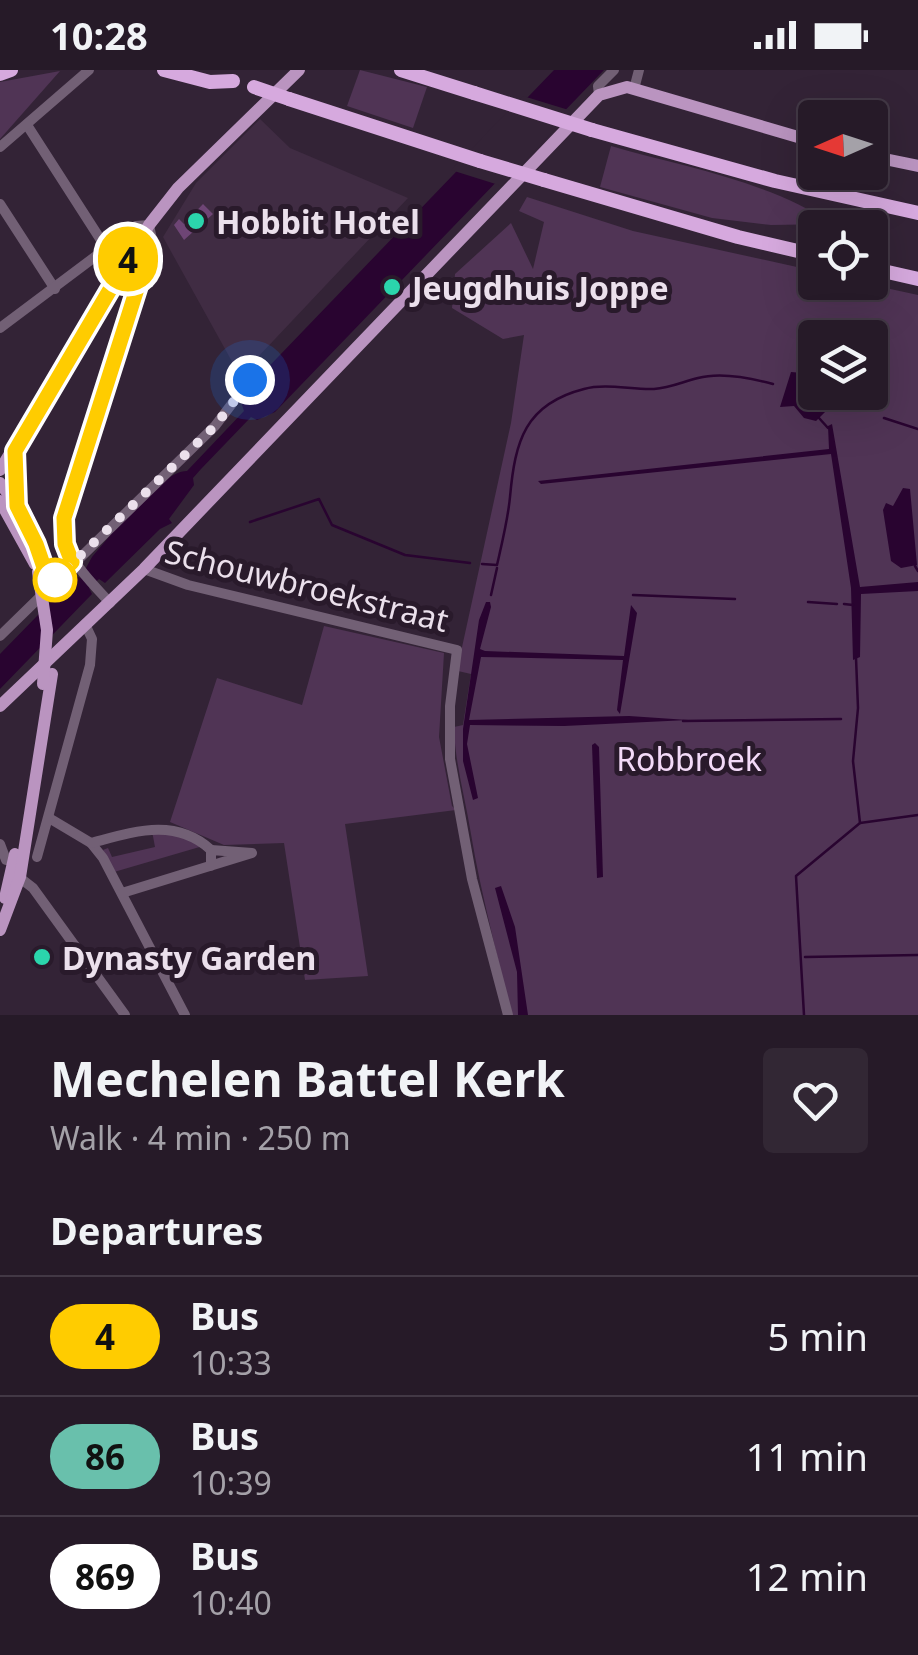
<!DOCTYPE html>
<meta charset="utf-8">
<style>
:root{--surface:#261a28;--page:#322734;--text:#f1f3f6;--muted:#a4a1a8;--line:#423845}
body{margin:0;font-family:"Noto Sans",sans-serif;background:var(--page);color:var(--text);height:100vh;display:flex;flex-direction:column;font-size:38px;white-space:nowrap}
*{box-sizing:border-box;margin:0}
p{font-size:32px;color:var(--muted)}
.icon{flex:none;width:55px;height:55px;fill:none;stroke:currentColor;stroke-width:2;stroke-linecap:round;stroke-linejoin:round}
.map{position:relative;height:945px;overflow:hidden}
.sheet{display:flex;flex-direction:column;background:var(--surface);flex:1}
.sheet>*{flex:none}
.badge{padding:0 20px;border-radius:32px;font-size:35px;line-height:65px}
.needle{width:65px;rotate:267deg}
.controls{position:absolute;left:798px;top:30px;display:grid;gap:20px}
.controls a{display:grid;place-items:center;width:90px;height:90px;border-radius:10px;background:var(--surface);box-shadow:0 10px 40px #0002,0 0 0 2px var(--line);font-size:50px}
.you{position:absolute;width:50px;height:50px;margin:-25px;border:8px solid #fff;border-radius:50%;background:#1a73e8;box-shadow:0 0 0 15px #1a73e833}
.map>.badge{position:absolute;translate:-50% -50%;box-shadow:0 0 0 5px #fff}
h2{padding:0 50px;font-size:38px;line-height:90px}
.round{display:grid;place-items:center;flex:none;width:105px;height:105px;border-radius:10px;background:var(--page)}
.head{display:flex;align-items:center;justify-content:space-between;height:170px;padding:0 50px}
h1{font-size:48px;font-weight:700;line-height:75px}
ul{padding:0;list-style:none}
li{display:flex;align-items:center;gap:30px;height:120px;padding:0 50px;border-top:2px solid var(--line)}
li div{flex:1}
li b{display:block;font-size:38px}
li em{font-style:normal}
li .badge{min-width:110px;font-weight:700;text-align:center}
.status{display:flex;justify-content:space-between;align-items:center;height:70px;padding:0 50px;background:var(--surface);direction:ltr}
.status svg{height:28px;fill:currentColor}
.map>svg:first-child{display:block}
.built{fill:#402c43}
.green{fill:#503455;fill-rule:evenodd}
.water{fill:#290430}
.pier{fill:#332336}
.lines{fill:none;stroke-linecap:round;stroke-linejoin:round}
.stream{stroke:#290430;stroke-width:2.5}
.building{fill:#6e4575}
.minor{stroke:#726075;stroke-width:10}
.major{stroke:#ba94c0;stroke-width:12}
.highway{stroke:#d6a9de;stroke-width:14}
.major-bridge{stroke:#ba94c0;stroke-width:12}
.highway-bridge{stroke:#d6a9de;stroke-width:14}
.line-casing{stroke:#fff;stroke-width:22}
.line{stroke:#fc0;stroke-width:15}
.walk{stroke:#ebe0ec;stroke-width:10;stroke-dasharray:0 18}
.poi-dot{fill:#2bd5ac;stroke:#291a2b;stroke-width:4}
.stop-dot{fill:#fff;stroke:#fc0;stroke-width:5}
.labels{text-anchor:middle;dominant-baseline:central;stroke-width:10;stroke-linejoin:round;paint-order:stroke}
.poi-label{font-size:32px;font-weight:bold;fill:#ebe0ec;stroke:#291a2b;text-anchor:start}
.street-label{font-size:32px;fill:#ebe0ec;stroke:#291a2b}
.park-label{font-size:32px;fill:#f3daf8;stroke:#291a2b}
</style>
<div class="status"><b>10:28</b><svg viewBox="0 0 49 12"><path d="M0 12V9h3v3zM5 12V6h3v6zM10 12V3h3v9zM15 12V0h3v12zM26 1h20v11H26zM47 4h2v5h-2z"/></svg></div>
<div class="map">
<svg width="918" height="945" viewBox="0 0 918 945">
<rect width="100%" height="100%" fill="#332336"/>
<polygon class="built" points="260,49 290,78 408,128 240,306 163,167 196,113"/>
<g class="green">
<polygon points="360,0 427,17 413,58 347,36"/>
<polygon points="60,1 0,69 0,12"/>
<path d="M611 76C683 97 770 111 832 154L771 155 712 148 600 117Z"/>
<path d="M527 127 633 161 815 201V212L863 213 918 225V945H510C498 884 481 825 471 764 465 727 455 694 454 657L463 655 471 604 458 601 459 591 511 353 524 265 503 269 452 238 455 204 511 153 533 199 544 152 519 141ZM815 268H870V322H815Z"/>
<polygon points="324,556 444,583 439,667 452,736 456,740 345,754 368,906 305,910 284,773 224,775 170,752 217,608 302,635"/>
<polygon points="152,761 170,762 203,776 114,802 103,780 108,778 112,787 155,777"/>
</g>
<g class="water">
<path d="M554 0H604L275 342 257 350 251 347 201 399 193 408 194 415 169 449 172 453 160 459 105 513 99 509 89 518 92 524 0 619V584L76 506 83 509 88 504 86 498 92 487C111 465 160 401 187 401L244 341 242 335 253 313Z"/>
<polygon points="791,302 815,304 815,322 830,323 829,338 816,351 804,348 794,336 780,337"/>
<polygon points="832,354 860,517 918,512 918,521 861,524 860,587 853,590 851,518 831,384 541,414 538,411 829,379 828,356"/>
<polygon points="903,418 910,419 917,495 901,498 891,491 883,440 886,433 893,436"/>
<polygon points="486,532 490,532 491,537 480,579 485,581 624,586 631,535 637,543 620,644 617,640 623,590 481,587 469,650 629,646 688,650 564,656 470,655 467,674 478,728 473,730 463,691 463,659 479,550"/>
<polygon points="595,673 599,677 603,807 597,808 592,675"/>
<polygon points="501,816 515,857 528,945 518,945 517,902 495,818"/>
</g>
<polygon class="pier" points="523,26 572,41 502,116 451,100"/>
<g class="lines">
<g class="stream">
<polyline points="819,348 828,358"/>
<polyline points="884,348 918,359"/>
<polyline points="250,452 319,429 332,455 405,485 470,493"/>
<path d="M482 494 497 495C502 473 508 449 510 427 515 371 525 334 584 319 606 313 632 320 654 319 670 318 682 312 698 308 720 302 751 308 773 314"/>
<polyline points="915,496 918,501"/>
<polyline points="491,525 497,498"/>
<polyline points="633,525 735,529"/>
<polyline points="808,532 837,534"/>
<polyline points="844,534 853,535"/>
<polyline points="683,651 841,649"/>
<polyline points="860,753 918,745"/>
<polyline points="805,887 918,885"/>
<polyline points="804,945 796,806 860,753 853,691 858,638 856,588"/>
</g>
</g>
<polygon class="building" points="203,134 213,144 184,170 174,155 179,149 184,154"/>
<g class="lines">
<g class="minor">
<polyline points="634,19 639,0"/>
<polyline points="599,25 598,16 614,0"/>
<polyline points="27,55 106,178"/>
<polyline points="0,77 89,0"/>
<polyline points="0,134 55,219"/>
<polyline points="107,178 131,184 143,200"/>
<path d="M0 258 136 156 149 155 153 174 64 448C62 487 85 505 110 533"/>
<polyline points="144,499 188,515 457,580 450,636 450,689 472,809 508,945"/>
<polyline points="0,566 215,356 250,310"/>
<polyline points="49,748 91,773 103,788 185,945"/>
<path d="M91 773C133 762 175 747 211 780"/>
<polyline points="0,774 6,790"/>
<polyline points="37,787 90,595 92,569 85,554"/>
<polyline points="15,804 33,818 125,945"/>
<polyline points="122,823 252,783 211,780 211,796"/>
</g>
<g class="major">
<polyline points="870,86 918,96"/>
<polyline points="15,384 17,434"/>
<polyline points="0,400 149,155 178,118 299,0"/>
<polyline points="0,413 17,436 44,495"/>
<polyline points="0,431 35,494"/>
<polyline points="0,636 144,499 599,25 627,17 815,72"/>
<polyline points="5,828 15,784"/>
<polyline points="0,860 20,807 52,604"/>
</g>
<g class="highway">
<polyline points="164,0 210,12 233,11"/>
<polyline points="401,0 474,23"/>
<polyline points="0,4 11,0"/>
<polyline points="289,29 480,91"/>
<polyline points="592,60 775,111 918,143"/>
<polyline points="544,110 738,167 815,185"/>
<polyline points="870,198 918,209"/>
</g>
<polyline class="major-bridge" points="38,502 47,560 43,614"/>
<g class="highway-bridge">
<polyline points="254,17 289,29"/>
<polyline points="474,23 592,60"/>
<polyline points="480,91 544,110"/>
</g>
</g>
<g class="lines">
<g class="line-casing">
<polygon id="line" points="131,184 143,200 64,448 65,474 72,492 50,515 36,474 17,436 15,381"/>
</g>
<use href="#line" class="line"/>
<polyline class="walk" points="55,510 215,356 250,310"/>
</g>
<g class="poi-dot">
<circle cx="196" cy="151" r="10"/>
<circle cx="392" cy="217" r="10"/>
<circle cx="42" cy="887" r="10"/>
</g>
<circle class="stop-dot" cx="55" cy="510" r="20"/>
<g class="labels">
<g class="poi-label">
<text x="216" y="151">Hobbit Hotel</text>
<text x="412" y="217">Jeugdhuis Joppe</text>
<text x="62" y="887">Dynasty Garden</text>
</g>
<g class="street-label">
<text transform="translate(307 515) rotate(14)">Schouwbroekstraat</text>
</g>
<g class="park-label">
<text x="689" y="688">Robbroek</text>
</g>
</g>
</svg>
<div class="controls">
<a><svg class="needle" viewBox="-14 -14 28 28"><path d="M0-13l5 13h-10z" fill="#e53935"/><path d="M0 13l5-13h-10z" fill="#a4a1a8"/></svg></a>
<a><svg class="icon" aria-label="locate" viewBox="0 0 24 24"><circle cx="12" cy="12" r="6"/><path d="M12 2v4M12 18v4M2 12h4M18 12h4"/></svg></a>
<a><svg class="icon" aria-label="layers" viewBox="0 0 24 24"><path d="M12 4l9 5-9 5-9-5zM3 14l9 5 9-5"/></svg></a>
</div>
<div class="you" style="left:250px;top:310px"></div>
<b class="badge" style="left:128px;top:189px;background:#fc0;color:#111">4</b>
</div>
<section class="sheet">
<div class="head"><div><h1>Mechelen Battel Kerk</h1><p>Walk · 4 min · 250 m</p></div><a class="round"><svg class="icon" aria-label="heart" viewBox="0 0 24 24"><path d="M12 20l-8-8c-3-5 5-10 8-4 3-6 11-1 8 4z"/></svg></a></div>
<h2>Departures</h2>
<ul>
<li><span class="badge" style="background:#fc0;color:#111">4</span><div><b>Bus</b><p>10:33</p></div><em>5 min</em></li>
<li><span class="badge" style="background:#69c0ac;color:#111">86</span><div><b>Bus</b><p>10:39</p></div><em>11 min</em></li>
<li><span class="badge" style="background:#fff;color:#111">869</span><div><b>Bus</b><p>10:40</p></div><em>12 min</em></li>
</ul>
</section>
